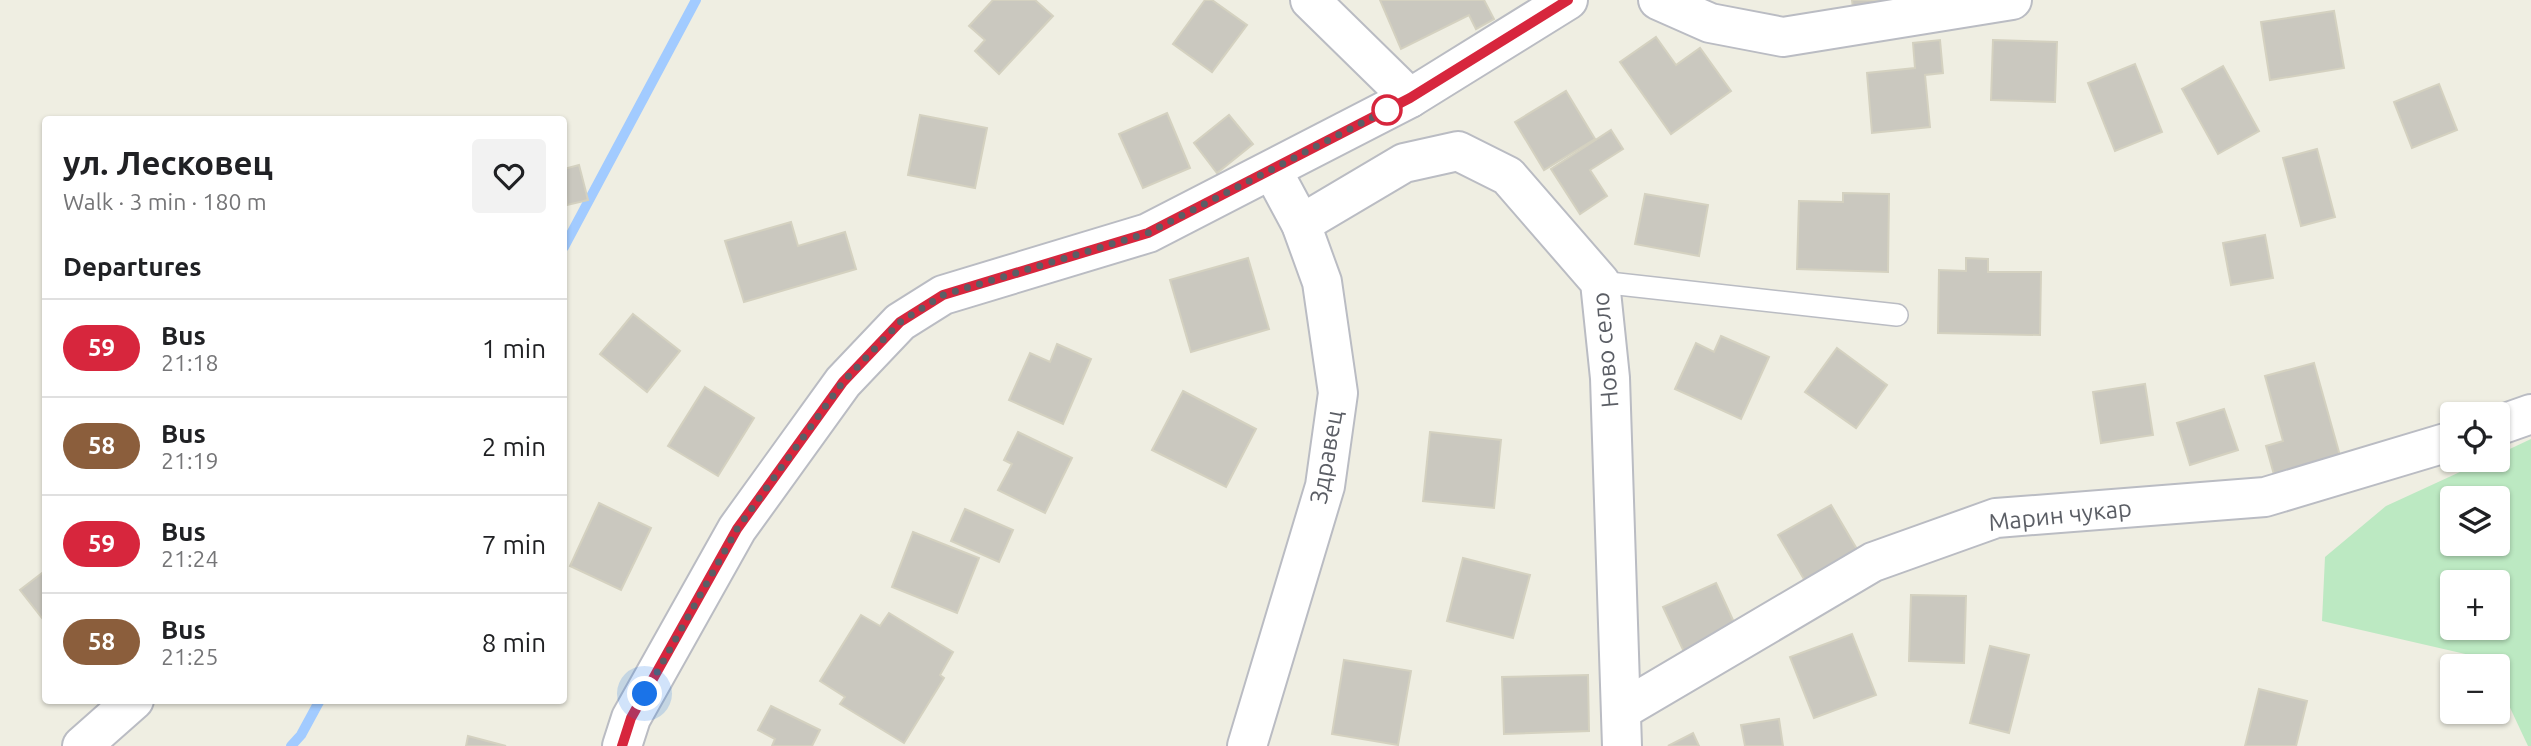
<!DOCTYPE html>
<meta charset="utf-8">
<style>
:root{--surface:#fff;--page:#f2f2f2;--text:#202124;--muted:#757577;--line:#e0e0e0}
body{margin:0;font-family:Ubuntu,sans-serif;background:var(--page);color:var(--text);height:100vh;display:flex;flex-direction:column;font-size:26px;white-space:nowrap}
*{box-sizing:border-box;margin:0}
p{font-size:23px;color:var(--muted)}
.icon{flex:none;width:38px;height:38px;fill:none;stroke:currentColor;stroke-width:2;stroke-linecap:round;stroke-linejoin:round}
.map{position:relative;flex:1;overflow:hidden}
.side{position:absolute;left:42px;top:116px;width:525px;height:588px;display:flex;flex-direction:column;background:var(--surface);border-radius:7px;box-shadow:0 2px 5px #0004}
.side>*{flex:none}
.badge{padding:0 14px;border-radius:23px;font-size:24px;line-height:46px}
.tools{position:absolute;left:2440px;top:402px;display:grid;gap:14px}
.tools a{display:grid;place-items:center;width:70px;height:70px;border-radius:7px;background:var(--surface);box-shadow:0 2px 5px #0004;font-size:35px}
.you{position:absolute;width:35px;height:35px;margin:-18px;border:5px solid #fff;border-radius:50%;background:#1a73e8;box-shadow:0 0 0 10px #1a73e833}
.map>.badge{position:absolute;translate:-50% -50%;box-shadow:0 0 0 4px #fff}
h2{padding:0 21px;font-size:26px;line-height:63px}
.round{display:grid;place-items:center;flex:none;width:74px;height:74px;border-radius:7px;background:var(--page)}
.summary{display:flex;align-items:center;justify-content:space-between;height:119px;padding:0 21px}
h1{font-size:33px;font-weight:700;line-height:52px}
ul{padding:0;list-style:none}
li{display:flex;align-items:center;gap:21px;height:98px;padding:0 21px;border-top:2px solid var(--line)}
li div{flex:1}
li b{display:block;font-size:26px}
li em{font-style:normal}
li .badge{min-width:77px;font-weight:700;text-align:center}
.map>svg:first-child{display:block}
.green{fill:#bce9c2;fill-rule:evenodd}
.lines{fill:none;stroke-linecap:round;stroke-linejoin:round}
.stream{stroke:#a2cbff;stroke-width:10}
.building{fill:#cac8bf;stroke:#d4d1c0;stroke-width:2}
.service-casing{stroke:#babcc3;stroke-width:24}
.minor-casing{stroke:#babcc3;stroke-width:42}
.tertiary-casing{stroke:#babcc3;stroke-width:42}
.service{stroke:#fff;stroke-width:21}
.minor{stroke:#fff;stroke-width:38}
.tertiary{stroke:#fff;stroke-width:38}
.line-casing{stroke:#fff;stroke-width:16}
.line{stroke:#d7263d;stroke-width:10}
.walk{stroke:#5b5e65;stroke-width:7;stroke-dasharray:0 12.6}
.stop-dot{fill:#fff;stroke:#d7263d;stroke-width:3.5}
.labels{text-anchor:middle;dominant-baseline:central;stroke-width:5;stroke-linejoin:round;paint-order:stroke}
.street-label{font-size:24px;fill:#5b5e65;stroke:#fff}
</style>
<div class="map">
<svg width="2531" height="746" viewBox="0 0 2531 746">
<rect width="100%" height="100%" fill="#efeee2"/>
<path class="green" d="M2531 439V746H2528L2497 680V667H2491L2487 659 2322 621 2325 557 2386 506 2486 460H2497V455ZM2452 499H2497V544H2452ZM2452 583H2497V628H2452Z"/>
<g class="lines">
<g class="stream">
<polyline points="564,247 696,0"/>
<polyline points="291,746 301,735 320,700"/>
</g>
</g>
<g class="building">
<polygon points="993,0 1035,0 1053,16 999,74 975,51 985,40 969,26"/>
<polygon points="1205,0 1212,0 1247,25 1212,72 1173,44"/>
<polygon points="1380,0 1484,0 1494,19 1476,29 1469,15 1401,49"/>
<polygon points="1852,0 1929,0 1853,8"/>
<polygon points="2334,11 2344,68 2270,80 2261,22"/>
<polygon points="1656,37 1676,65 1700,48 1731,91 1671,134 1620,62"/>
<polygon points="1940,40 1943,73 1925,75 1930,127 1872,133 1867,73 1915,68 1913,43"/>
<polygon points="1993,40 2057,42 2055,102 1991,100"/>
<polygon points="2135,64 2162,132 2115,151 2088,83"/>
<polygon points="2223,66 2259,131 2218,154 2182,89"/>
<polygon points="2439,84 2457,130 2412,148 2394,102"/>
<polygon points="1566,91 1595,139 1544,170 1515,122"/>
<polygon points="1167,113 1190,168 1143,188 1119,134"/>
<polygon points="920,115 987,128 975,188 908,175"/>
<polygon points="1229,115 1253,144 1217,173 1194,143"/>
<polygon points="1611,130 1623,149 1590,170 1607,196 1580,214 1551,169"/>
<polygon points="2317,149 2335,217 2301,226 2283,158"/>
<polygon points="579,165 588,200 567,205 564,169"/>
<polygon points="1843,193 1889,194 1888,272 1797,269 1799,201 1843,202"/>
<polygon points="1645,194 1708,205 1699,256 1635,244"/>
<polygon points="791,222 798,246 845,232 856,269 744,302 725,241"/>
<polygon points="2265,235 2273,278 2231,285 2223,243"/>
<polygon points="1248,258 1269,329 1191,352 1170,280"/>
<polygon points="1966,258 1988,259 1988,272 2041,272 2040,335 1938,333 1939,270 1966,271"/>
<polygon points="633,314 680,351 647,392 600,354"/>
<polygon points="1721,336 1769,357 1741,419 1675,389 1696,343 1714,352"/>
<polygon points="1057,344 1091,359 1063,424 1009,400 1030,353 1050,362"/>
<polygon points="1837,348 1887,385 1856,428 1805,392"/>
<polygon points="2314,363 2344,470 2278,489 2266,446 2283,441 2265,376"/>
<polygon points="2145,384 2153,435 2101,443 2093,392"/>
<polygon points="705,387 754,418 718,476 668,446"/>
<polygon points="1183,391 1256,429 1226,487 1152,450"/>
<polygon points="2224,409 2238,450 2190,465 2177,423"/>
<polygon points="1018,432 1072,458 1045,513 998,490 1012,464 1004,460"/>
<polygon points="1430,432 1501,440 1494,508 1423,501"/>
<polygon points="599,503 651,528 621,590 570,566"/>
<polygon points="1831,505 1861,556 1808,586 1778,535"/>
<polygon points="965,509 1013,530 999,562 951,541"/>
<polygon points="913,532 979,558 957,613 892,587"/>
<polygon points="1463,558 1530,575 1513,638 1447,621"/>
<polygon points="46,570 46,623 20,590"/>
<polygon points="1716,583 1738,631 1685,654 1663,607"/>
<polygon points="1911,595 1966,596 1964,663 1909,661"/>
<polygon points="889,613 953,652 940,675 944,678 904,743 840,704 845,697 820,681 861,615 880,626"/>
<polygon points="1852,634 1876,695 1814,718 1790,657"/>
<polygon points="1990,646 2029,655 2009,733 1970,723"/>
<polygon points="1344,660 1411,671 1398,745 1332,734"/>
<polygon points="1588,675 1589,731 1504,734 1502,677"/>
<polygon points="2259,689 2307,701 2296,746 2245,746"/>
<polygon points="771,706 820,730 812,746 772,746 775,739 758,730"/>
<polygon points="1779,719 1783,746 1745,746 1741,725"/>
<polygon points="1693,733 1699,746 1668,746"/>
<polygon points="468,736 506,746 466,746"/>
</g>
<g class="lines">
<g class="service-casing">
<polyline id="service" points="1600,282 1897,315"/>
</g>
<g class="minor-casing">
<g id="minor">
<polyline points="1310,0 1410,98"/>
<polyline points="1658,0 1710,23 1783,37 2012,0"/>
<polyline points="1301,224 1404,163 1458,151 1508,176 1600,282 1610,378 1622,746"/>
<polyline points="2497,426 2531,414"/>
<polyline points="1622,710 1873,562 1996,518 2265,497 2452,441"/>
<polyline points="82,746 134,700"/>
<polyline points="1247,746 1325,486 1338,393 1322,282 1301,224 1272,170"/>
</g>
</g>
<g class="tertiary-casing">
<polyline id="tertiary" points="622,746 631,718 737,529 843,382 900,322 943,295 1148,233 1410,98 1568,0"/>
</g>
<use href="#service" class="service"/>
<use href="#minor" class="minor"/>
<use href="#tertiary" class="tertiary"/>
</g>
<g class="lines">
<g class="line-casing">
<polyline id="line" points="622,746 631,718 737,529 843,382 900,322 943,295 1148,233 1410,98 1568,0"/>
</g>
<use href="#line" class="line"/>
<polyline class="walk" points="645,694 737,529 843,382 900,322 943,295 1148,233 1387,110"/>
</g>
<circle class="stop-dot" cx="1387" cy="110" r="14"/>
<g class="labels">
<g class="street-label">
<text transform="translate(1605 350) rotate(-95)">Ново село</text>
<text transform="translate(1326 457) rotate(-80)">Здравец</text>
<text transform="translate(2060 515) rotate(-6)">Марин чукар</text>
</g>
</g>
</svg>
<div class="tools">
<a><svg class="icon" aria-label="locate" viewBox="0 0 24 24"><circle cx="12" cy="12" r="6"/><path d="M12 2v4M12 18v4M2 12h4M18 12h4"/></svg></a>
<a><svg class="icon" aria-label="layers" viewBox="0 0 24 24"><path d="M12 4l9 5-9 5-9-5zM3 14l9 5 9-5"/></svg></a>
<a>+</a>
<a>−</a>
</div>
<div class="you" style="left:645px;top:694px"></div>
<section class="side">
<div class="summary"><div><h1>ул. Лесковец</h1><p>Walk · 3 min · 180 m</p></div><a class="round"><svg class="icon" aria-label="heart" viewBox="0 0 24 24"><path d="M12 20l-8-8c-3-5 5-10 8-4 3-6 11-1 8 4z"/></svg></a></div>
<h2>Departures</h2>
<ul>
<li><span class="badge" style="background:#d7263d;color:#fff">59</span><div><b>Bus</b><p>21:18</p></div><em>1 min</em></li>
<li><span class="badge" style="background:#8b5e3c;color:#fff">58</span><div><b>Bus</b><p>21:19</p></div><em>2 min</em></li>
<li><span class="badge" style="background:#d7263d;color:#fff">59</span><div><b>Bus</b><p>21:24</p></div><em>7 min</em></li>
<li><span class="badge" style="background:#8b5e3c;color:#fff">58</span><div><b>Bus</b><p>21:25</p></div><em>8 min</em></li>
</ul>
</section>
</div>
